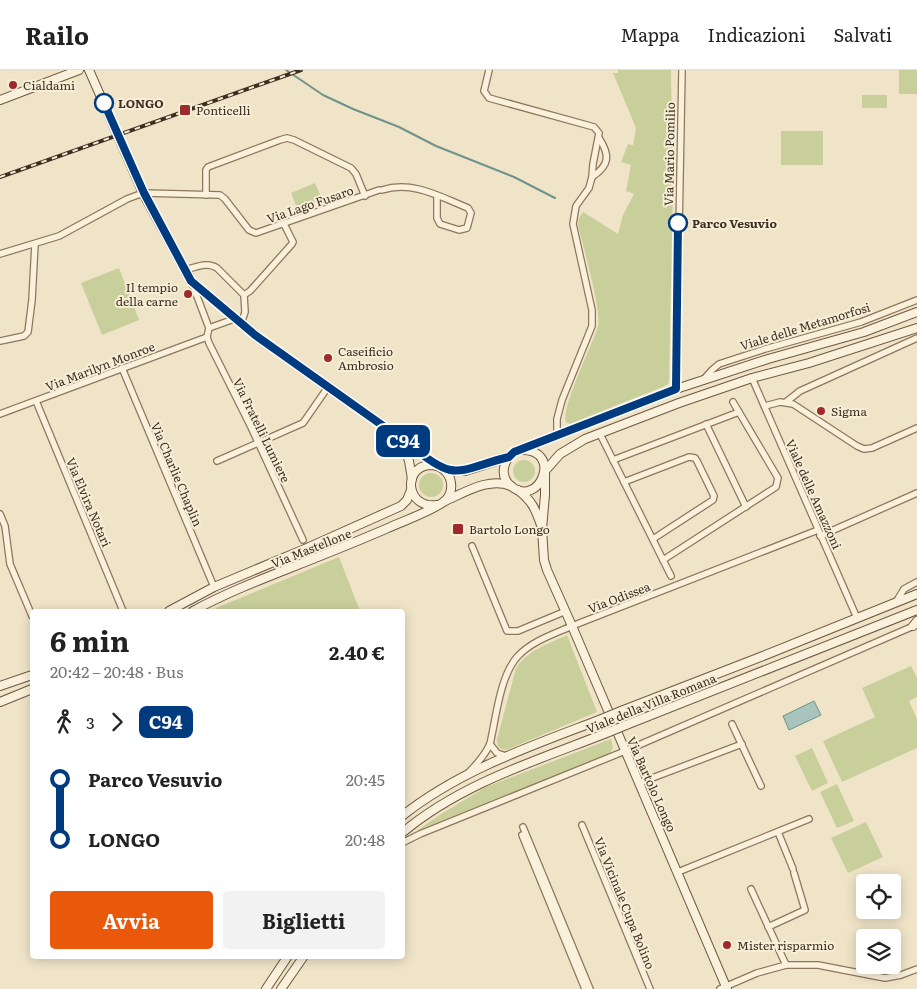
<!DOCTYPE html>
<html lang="it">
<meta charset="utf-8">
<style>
:root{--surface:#fff;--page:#f2f2f2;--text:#222;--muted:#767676;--line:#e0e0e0;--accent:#ea580c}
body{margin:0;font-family:Literata,serif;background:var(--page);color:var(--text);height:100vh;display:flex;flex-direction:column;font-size:19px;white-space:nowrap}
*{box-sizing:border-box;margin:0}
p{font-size:16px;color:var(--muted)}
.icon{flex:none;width:28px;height:28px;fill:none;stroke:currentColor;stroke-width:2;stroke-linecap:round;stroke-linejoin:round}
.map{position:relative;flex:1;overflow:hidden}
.details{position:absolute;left:30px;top:539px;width:375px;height:350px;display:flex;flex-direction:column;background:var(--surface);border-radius:5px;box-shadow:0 2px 12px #0003}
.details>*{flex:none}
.badge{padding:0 10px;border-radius:8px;font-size:18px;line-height:32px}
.buttons{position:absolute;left:856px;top:804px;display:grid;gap:10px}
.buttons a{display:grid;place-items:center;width:45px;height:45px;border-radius:5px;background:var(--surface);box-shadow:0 2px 12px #0003;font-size:25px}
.map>.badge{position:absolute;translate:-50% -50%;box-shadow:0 0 0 2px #fff}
.legs{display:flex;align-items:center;gap:8px;height:55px;padding:0 20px;font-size:16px}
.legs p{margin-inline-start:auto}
.head{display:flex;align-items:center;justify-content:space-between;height:85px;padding:0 20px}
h1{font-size:28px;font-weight:700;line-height:38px}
.button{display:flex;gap:10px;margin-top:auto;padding:10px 20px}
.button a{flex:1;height:58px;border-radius:5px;background:var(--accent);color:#fff;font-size:20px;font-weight:700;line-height:58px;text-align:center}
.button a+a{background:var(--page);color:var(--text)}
ul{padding:0 20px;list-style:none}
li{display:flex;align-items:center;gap:18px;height:60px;font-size:19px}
li i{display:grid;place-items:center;width:8px;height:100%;margin:0 6px;background:currentColor}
li i::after{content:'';width:12px;height:12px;margin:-6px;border:4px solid;border-radius:50%;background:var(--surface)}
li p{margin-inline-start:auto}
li:first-child i{background:linear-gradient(#0000 50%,currentColor 0)}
li:last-child i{background:linear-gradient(currentColor 50%,#0000 0)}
header{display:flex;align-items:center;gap:30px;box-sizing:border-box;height:70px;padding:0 25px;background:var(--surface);border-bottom:1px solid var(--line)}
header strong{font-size:24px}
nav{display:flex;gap:28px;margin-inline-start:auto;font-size:18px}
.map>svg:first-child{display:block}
.green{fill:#c9cf9b}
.water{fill:#a9c4bc;stroke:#6f938a}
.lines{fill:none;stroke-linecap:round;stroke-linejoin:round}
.stream{stroke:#6f938a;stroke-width:2}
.street-casing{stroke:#8d765c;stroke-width:8}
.secondary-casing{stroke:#6f573f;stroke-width:10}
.street{stroke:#faf1dc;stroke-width:5.5}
.secondary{stroke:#faf1dc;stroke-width:8}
.rail-casing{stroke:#3d2e20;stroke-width:4}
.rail{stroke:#f7eed8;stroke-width:2;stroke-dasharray:5.5;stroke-linecap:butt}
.secondary-bridge-casing{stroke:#6f573f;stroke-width:10;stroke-linecap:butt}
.secondary-bridge{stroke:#faf1dc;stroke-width:8}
.line-1-casing{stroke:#fff;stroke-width:11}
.line-1{stroke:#003b80;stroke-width:8}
.poi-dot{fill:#9e2a2b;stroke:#f7eed8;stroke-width:2}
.stop-1-dot{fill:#fff;stroke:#003b80;stroke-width:2.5}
.labels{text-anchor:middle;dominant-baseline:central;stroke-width:4;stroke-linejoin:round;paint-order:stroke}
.poi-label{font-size:12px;fill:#3d2e20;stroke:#f7eed8;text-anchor:start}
.stop-label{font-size:12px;font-weight:bold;fill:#3d2e20;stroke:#f7eed8;text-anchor:start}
.street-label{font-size:12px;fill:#3d2e20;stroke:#f7eed8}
</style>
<header>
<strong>Railo</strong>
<nav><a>Mappa</a><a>Indicazioni</a><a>Salvati</a></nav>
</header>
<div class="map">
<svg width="917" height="919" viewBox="0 0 917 919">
<rect width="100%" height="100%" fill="#f0e4c8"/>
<g class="green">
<path d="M618 0H671L673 116 669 311 668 314 665 316 570 354 566 352C560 339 593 274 598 256 602 241 582 173 578 155L579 148 583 142 618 164 623 145 634 124 626 121 631 95 621 92 628 74 633 75 636 58 613 3H618Z"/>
<rect x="899" y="0" width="18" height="24"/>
<rect x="862" y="25" width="25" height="13"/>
<rect x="781" y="61" width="42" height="34"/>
<polygon points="315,113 322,129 297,138 291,123"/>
<polygon points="119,198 139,250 102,265 81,213"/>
<circle cx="524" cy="401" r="11"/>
<circle cx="431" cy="415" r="12"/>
<polygon points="339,487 360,541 217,541 216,538"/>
<path d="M567 565 597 642 506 680C499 679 497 677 497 669L516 598C528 580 548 574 567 565Z"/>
<polygon points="911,596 917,608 917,627 909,631 917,649 917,678 842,712 823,671 875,647 862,618"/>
<polygon points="611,669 613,678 609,684 416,761 441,744 486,717"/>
<polygon points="812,678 828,713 812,721 795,686"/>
<polygon points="837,714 854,751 837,758 820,722"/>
<polygon points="866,752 883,787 848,803 831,768"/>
</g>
<polygon class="water" points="814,631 821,645 789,660 783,646"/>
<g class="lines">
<polyline class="stream" points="286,0 323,25 353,39 399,57 436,76 514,107 555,128"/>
<g class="street-casing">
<g id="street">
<polyline points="489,0 484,21 489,28 594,57 599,63 593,94 592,107 589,118 576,136 573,154 592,240 592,256 562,330 557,349 557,366"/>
<path d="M592 107C610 95 610 85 599 68"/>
<path d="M382 120C412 110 441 127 468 138L471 143 467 158 459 160 440 154 437 148V126"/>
<polyline points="206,125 206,100 208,97 280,70 287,68 294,70 351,98 356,104 365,126"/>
<polyline points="0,184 59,166 127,129 143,123 220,125 225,129 249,160 256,163 379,120"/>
<path d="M184 200C195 198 207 191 217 198L244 225 245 242 241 254"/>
<polyline points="192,213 209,258 234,249"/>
<polyline points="244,225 250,221 292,174 293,172 284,154"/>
<polyline points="209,258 207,267 209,273 251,357 303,470"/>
<polyline points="0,271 24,266 28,262 32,230 35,174"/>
<polyline points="122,298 214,517"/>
<polyline points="752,308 857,548"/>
<polyline points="704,309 712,300 719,294 765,279 861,252 917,230"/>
<polyline points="676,319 682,0"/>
<polyline points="36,331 123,541"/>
<polyline points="786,332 800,321 917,268"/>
<polyline points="765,336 780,332 793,334 857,376 864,379 872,378 917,358"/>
<polyline points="0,344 207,267"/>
<polyline points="706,354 746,437"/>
<polyline points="600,364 671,506"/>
<polyline points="613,390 739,342"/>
<polyline points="217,391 303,353 328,317"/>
<polyline points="624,412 689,387 695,388 697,391 714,426 713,430 653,469"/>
<polyline points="0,444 5,456 10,494 32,546"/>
<polyline points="820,466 917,423"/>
<polyline points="472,476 507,561 518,561 566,541"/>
<polyline points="663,490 776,417 778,408 733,332"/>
<polyline points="896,532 904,519 917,512"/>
<polyline points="732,654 761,716"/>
<polyline points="490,674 497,683 506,686"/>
<path d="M469 702C478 693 485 685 490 674 496 648 500 605 518 586 532 571 554 564 572 556L818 460"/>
<polyline points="639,713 742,674"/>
<polyline points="582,755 650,919"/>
<polyline points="523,757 590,919"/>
<polyline points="778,762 793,799"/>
<polyline points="522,765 585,919"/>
<polyline points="402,773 420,764 625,681 916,555"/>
<polyline points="678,802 809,749"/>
<polyline points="751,819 786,895"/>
<polyline points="768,857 805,840 794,803"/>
<polyline points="720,919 757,903 786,895 818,895 885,908 901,905 917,899"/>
</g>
</g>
<g class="secondary-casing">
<g id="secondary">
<polyline points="89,0 143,123 191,211 255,265 410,375 435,395 453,401 465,401 509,387"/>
<polyline points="0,30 79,0"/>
<polyline points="402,370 409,391 412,409"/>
<path d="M520 380C565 378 539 440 511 416 499 406 503 391 514 382L676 319 768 289 864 262 917 242"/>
<polyline points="545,401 545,425 542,459 544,490 547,500 572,556 727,919"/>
<polyline points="545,401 560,384 585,369 679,333 752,308 809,293 917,258"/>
<path d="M518 420C532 431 535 438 541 455"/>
<path d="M445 431C466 422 489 407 511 416"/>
<polyline points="169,541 214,517 307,478 401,436 407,430 411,420"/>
<path d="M193 541C224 524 257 511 290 498 323 485 356 472 388 458 403 451 435 440 446 430 453 422 453 410 446 402 442 397 435 395 429 395 402 398 406 439 437 435"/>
<polyline points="913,556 917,551"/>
<polyline points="0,616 32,605"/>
<polyline points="0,632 32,619"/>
<polyline points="621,641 763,586 917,524"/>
<polyline points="626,655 917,540"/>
<path d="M402 746C460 700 531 676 599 650"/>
<path d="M402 763C460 714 535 691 604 664"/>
<polyline points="266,919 288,886"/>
<polyline points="281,919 304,886"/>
</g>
</g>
<use href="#street" class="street"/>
<use href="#secondary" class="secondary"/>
<g class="rail-casing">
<polyline id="rail" points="0,107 301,0"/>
</g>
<use href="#rail" class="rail"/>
<g class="secondary-bridge-casing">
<g id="secondary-bridge">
<polyline points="599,650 621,641"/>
<polyline points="604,664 626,655"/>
</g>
</g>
<use href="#secondary-bridge" class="secondary-bridge"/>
</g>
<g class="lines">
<g class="line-1-casing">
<path id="line-1" d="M104 33 144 123 191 211 255 265 410 375C457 414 456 400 509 387L514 382 676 319 678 153"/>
</g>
<use href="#line-1" class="line-1"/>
</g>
<g class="poi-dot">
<circle cx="13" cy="15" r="5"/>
<rect x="179" y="34" width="12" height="12" rx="2.5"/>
<circle cx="188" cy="224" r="5"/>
<circle cx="328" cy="288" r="5"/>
<circle cx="821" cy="341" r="5"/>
<rect x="452" y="453" width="12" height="12" rx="2.5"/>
<circle cx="727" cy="875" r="5"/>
</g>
<g class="stop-1-dot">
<circle cx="104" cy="33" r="9"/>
<circle cx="678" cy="153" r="9"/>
</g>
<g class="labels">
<g class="poi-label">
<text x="23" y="15">Cialdami</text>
<text x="196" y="40">Ponticelli</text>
<text x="178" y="217" text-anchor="end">Il tempio<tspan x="178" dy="14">della carne</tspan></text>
<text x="338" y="281">Caseificio<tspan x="338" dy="14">Ambrosio</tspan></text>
<text x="831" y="341">Sigma</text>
<text x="469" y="459">Bartolo Longo</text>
<text x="737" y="875">Mister risparmio</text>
</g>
<g class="stop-label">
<text x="118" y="33">LONGO</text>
<text x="692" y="153">Parco Vesuvio</text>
</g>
<g class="street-label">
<text transform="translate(669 84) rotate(-89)">Via Mario Pomilio</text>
<text transform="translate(310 134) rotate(-19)">Via Lago Fusaro</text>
<text transform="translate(805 256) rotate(-17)">Viale delle Metamorfosi</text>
<text transform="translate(100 296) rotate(-21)">Via Marilyn Monroe</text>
<text transform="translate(262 360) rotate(64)">Via Fratelli Lumiere</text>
<text transform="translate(177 404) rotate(67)">Via Charlie Chaplin</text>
<text transform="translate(814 424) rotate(66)">Viale delle Amazzoni</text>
<text transform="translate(89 432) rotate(67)">Via Elvira Notari</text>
<text transform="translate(311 478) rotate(-22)">Via Mastellone</text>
<text transform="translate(619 527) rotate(-21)">Via Odissea</text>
<text transform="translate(651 633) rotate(-22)">Viale della Villa Romana</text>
<text transform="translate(652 714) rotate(66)">Via Bartolo Longo</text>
<text transform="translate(625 833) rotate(68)">Via Vicinale Cupa Bolino</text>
</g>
</g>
</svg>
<div class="buttons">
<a><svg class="icon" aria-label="locate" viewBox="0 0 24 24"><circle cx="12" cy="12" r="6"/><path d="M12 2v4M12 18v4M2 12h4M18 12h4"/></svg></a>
<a><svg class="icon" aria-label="layers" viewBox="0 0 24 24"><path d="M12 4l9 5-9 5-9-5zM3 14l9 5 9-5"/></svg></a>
</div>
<b class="badge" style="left:403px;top:371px;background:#003b80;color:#fff">C94</b>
<section class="details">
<div class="head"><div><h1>6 min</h1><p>20:42 – 20:48 · Bus</p></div><b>2.40 €</b></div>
<div class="legs"><svg class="icon" aria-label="walk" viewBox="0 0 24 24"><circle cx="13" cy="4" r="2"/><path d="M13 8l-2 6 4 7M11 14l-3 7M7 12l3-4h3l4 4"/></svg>3<svg class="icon" aria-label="forward" viewBox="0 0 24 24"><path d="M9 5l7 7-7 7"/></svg><b class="badge" style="background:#003b80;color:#fff">C94</b></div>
<ul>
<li><i style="color:#003b80"></i><b>Parco Vesuvio</b><p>20:45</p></li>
<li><i style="color:#003b80"></i><b>LONGO</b><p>20:48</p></li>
</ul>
<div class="button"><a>Avvia</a><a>Biglietti</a></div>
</section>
</div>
